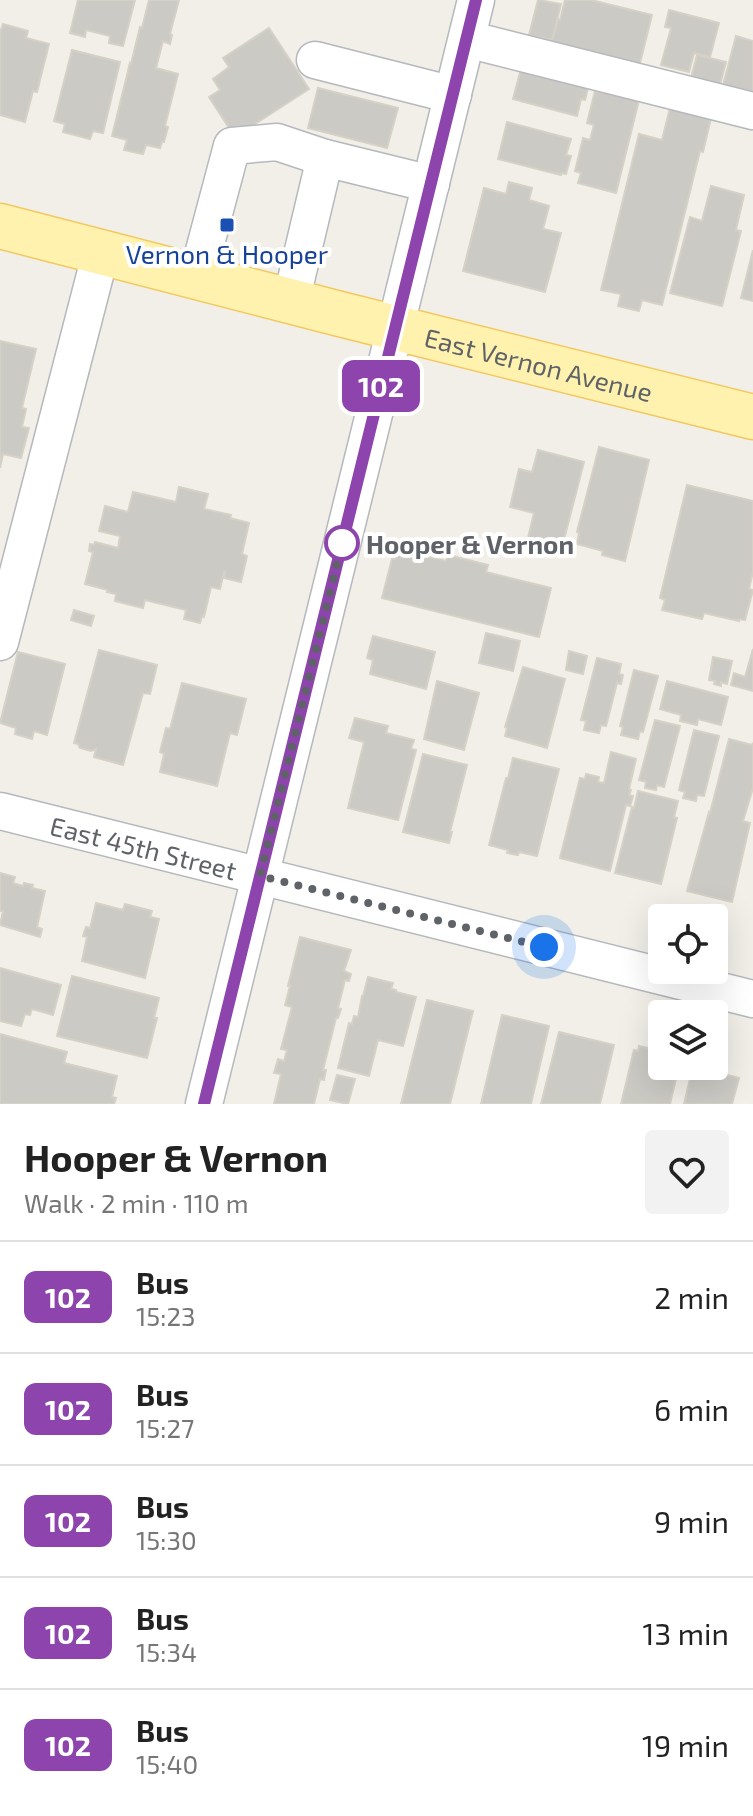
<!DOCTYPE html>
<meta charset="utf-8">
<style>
:root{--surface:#fff;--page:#f2f2f2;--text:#222;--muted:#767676;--line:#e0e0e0}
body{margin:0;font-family:"Exo 2",sans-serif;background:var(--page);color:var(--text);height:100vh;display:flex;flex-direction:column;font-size:30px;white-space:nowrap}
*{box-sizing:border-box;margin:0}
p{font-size:26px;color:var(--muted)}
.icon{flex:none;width:44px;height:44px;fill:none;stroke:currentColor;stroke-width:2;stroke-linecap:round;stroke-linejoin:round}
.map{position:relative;height:1104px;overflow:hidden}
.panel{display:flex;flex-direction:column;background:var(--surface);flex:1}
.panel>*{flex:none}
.badge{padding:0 16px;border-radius:12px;font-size:28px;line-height:52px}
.controls{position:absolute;left:648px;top:904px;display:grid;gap:16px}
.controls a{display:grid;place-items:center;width:80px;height:80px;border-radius:8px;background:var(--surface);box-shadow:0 8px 32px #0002;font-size:40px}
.you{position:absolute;width:40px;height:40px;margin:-20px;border:6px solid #fff;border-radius:50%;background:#1a73e8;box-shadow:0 0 0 12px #1a73e833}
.map>.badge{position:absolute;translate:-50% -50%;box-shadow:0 0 0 4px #fff}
.round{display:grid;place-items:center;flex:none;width:84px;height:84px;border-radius:8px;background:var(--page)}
.overview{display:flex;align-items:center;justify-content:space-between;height:136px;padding:0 24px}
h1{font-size:38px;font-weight:700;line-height:60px}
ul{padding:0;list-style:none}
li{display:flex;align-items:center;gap:24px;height:112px;padding:0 24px;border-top:2px solid var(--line)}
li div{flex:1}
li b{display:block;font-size:30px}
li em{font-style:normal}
li .badge{min-width:88px;font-weight:700;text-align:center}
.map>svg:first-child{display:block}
.building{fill:#cccac5;stroke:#d6d1c6;stroke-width:2}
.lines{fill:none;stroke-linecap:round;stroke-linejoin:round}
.minor-casing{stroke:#b5b8bc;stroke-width:39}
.major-casing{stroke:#f2c960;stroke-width:47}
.minor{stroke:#fff;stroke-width:36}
.major{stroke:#fff2af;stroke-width:44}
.line-casing{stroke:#fff;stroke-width:18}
.line{stroke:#8e44ad;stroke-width:12}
.walk{stroke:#5f6368;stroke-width:8;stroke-dasharray:0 14.4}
.transit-dot{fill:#1a4fb4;stroke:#fff;stroke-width:3}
.stop-dot{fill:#fff;stroke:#8e44ad;stroke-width:4}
.labels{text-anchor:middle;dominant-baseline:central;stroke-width:8;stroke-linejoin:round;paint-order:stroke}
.transit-label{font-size:26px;fill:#164399;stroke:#fff}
.street-label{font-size:26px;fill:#5f6368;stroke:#fff}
.stop-label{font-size:26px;font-weight:bold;fill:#5f6368;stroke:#fff;text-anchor:start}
</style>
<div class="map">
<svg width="753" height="1104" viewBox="0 0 753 1104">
<rect width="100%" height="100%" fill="#f1efe8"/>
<g class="building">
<polygon points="78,0 135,0 123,46 109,43 110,36 86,30 85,37 70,33"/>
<polygon points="149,0 179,0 170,34 172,35 170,44 163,41 156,68 178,74 165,126 168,127 164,142 162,142 160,148 146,145 143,154 124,150 127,140 112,136 130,63 131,64 140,27 142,28"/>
<polygon points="538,0 561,4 552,40 529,35"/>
<polygon points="565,0 591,0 652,15 639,67 551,46 558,19 560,20"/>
<polygon points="669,10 719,23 710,57 694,53 689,72 661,65 671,28 665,27"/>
<polygon points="3,24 28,31 26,38 49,44 37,92 33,91 25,122 0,115 0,32"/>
<polygon points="269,28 309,89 235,137 209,97 220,90 213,79 229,67 223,58"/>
<polygon points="736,36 753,41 753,97 722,89"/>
<polygon points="72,50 120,62 103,133 93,131 90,139 63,132 65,124 54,121"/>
<polygon points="697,55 726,62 719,89 690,82"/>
<polygon points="523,61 590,80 585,100 581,99 577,116 513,99"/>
<polygon points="604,83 641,92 616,193 578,183 581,173 575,171 583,138 590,140 594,125 587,123 595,91 602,93"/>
<polygon points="318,88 398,108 387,148 308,128"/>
<polygon points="673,96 714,106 703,152 700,151 662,305 642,300 639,311 618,306 621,294 601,290 639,134 662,140"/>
<polygon points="507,122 571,139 566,155 571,156 566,174 562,173 561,175 498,159"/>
<polygon points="509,182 532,188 529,200 549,206 543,229 561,233 545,292 463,271 484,188 506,194"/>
<polygon points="711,186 744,195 736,230 741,231 722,306 670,293 690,217 702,221"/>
<polygon points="753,250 753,301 741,298"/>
<polygon points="0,341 36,349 22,408 26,409 22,427 29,428 21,458 3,454 0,468"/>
<polygon points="599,447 649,460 625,561 602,555 603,551 577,544 579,533 577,532"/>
<polygon points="538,450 584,462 560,555 526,546 534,513 510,507 519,469 532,472"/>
<polygon points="687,485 753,501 753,572 749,589 753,590 745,620 739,619 739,621 704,613 702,619 662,610 665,600 660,598"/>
<polygon points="179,487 208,494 204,509 231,515 230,518 249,523 242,554 247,556 241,582 224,578 225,572 224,572 220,589 211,587 204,617 202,616 200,623 184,619 186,610 145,600 143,608 115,601 116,594 107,592 108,590 85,584 93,552 89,551 90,544 94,545 95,542 118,548 120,536 99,531 105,506 128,512 133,492 176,502"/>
<polygon points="397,549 446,561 448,555 488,565 486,572 551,588 539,637 382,598 392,559 395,559"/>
<polygon points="74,610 94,616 91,626 71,620"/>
<polygon points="486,633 520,641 513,671 479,663"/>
<polygon points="373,636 435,652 426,689 370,674 373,660 367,658"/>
<polygon points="753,649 753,691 731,685 734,673 745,677"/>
<polygon points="99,650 157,665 150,694 143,693 123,765 94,757 96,749 91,751 80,748 78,744 74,743"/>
<polygon points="569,651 587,656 583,674 566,670"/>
<polygon points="18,652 65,664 47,735 34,731 32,739 15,734 16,728 0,723"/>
<polygon points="713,657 732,661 727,684 721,682 721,686 714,684 715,681 709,680"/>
<polygon points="597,658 621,664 619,674 623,675 621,684 617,683 606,726 601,725 599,733 584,730 586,721 581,720"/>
<polygon points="523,667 565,679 547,748 505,736 507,728 505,727"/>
<polygon points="634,670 658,676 643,732 640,731 638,739 621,735 623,727 620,726"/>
<polygon points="437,681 479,693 464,750 424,739"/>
<polygon points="667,681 728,697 721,725 698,719 697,725 680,721 681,715 660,709"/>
<polygon points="182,683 246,699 237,735 230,733 217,786 160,772 164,754 160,752 166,728 170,729"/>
<polygon points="355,718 388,726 386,733 414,740 411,749 416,750 398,820 348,808 364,742 349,738"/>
<polygon points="655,720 680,726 664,787 657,785 656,790 645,788 646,782 639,780"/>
<polygon points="694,730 719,736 704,796 697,795 696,801 683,798 685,792 679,790"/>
<polygon points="729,739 752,745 753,743 753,788 743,821 750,823 732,902 687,891 709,812 710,813"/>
<polygon points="611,752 636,759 629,789 631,790 629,795 633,796 630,806 626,805 610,871 560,858 580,778 585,779 586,774 599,777 598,782 604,783"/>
<polygon points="423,754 467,765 450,832 452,832 449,843 403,832"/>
<polygon points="513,758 559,769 537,856 519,852 518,855 507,853 508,850 489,845 506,778 508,778"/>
<polygon points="638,791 678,801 674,817 677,818 661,884 615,873 632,807 634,808"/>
<polygon points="0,873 15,877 13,883 23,886 24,883 33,885 32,888 45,891 37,927 42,929 40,937 0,925 3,911 0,911"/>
<polygon points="96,903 123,910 125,904 152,911 150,917 159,919 145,978 82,961 87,937 83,936 86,927 90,928"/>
<polygon points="300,937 351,950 344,971 351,974 349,981 345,980 338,1008 341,1009 338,1018 336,1018 323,1070 326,1070 324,1080 320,1079 314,1104 274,1104 281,1074 274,1073 278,1059 284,1061 287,1050 281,1049 292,1007 285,1005 290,986 288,986"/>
<polygon points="0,968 61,985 53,1015 32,1009 30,1015 25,1014 21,1026 0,1021"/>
<polygon points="72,976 159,998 154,1018 157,1018 147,1058 57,1036"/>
<polygon points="368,977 393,983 391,989 396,990 396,992 416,997 403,1046 378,1040 369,1076 338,1068 349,1023 352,1024 354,1016 358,1017 362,996 363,996"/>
<polygon points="427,1000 473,1011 450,1104 401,1104"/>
<polygon points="502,1015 549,1026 531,1104 481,1104"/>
<polygon points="559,1032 614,1045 600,1104 541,1104"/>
<polygon points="0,1034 67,1052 64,1063 117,1076 112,1097 116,1098 114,1104 0,1104"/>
<polygon points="639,1046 662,1051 662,1066 679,1066 670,1104 621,1104 634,1050 638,1051"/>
<polygon points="693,1066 739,1078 732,1104 684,1104"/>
<polygon points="337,1075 355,1079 348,1104 330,1100"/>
</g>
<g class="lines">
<g class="minor-casing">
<g id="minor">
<polyline points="467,39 753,111"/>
<polyline points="315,60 453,95"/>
<polyline points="197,277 232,146 277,142 325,158"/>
<polyline points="291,301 325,158 431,184"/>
<polyline points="0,642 101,252"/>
<path id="s1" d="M0 811 753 999"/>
<polyline points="204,1104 476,0"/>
</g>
</g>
<g class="major-casing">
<g id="major">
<path id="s2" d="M0 226 340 314 753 417"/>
</g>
</g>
<use href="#minor" class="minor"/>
<use href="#major" class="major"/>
</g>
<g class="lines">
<g class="line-casing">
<polyline id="line" points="204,1104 476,0"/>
</g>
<use href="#line" class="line"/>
<polyline class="walk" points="342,543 343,540 260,876 544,947"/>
</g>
<rect class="transit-dot" x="219" y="217" width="16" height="16" rx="4"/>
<circle class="stop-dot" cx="342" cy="543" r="16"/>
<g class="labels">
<g class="transit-label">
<text x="227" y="253">Vernon &amp; Hooper</text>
</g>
<g class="street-label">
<text stroke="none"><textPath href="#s2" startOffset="556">East Vernon Avenue</textPath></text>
<text stroke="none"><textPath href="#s1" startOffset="148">East 45th Street</textPath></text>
</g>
<g class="stop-label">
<text x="366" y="543">Hooper &amp; Vernon</text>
</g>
</g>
</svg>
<div class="controls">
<a><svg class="icon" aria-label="locate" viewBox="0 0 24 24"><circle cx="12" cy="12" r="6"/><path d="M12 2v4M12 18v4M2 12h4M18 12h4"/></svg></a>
<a><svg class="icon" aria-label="layers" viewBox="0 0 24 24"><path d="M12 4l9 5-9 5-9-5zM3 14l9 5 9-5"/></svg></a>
</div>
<div class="you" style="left:544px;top:947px"></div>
<b class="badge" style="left:381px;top:386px;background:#8e44ad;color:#fff">102</b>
</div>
<section class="panel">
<div class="overview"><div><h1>Hooper &amp; Vernon</h1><p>Walk · 2 min · 110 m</p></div><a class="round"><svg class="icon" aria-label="heart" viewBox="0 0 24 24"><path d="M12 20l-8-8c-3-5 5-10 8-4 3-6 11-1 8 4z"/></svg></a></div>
<ul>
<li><span class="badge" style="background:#8e44ad;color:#fff">102</span><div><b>Bus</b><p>15:23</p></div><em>2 min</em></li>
<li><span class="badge" style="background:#8e44ad;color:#fff">102</span><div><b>Bus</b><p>15:27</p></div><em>6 min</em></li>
<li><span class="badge" style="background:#8e44ad;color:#fff">102</span><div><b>Bus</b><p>15:30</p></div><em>9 min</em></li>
<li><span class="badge" style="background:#8e44ad;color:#fff">102</span><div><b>Bus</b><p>15:34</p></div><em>13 min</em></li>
<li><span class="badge" style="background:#8e44ad;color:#fff">102</span><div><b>Bus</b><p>15:40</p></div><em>19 min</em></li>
</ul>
</section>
